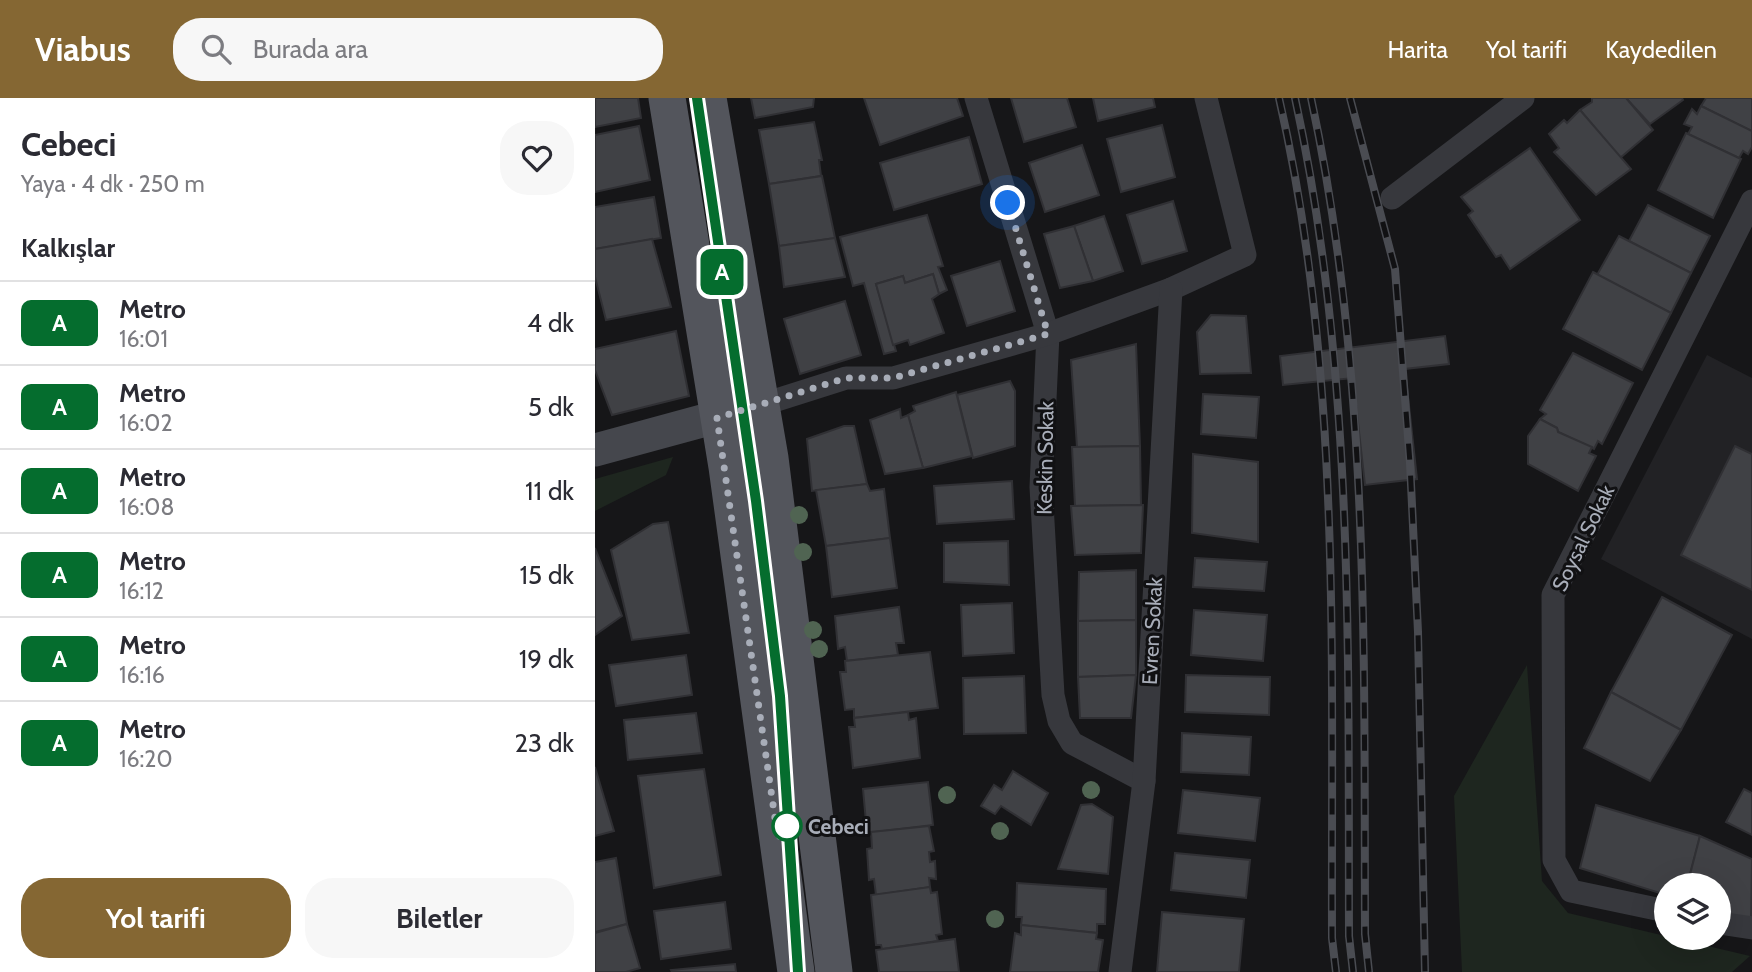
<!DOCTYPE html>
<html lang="tr">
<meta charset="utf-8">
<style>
:root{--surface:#fff;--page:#f7f7f7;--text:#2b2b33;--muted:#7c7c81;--line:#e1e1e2;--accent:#856733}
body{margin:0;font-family:Cabin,sans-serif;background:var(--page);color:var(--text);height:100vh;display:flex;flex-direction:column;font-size:26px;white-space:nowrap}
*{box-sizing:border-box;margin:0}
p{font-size:23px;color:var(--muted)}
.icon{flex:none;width:38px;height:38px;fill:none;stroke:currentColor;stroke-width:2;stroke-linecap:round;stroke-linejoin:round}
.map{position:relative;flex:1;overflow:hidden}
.details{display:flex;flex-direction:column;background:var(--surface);width:595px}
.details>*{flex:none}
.badge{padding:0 14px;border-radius:10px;font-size:24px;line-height:46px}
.fabs{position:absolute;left:1059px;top:775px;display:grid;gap:14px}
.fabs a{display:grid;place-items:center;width:77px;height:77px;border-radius:50%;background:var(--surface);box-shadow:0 7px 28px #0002;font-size:35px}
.you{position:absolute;width:35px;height:35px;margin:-18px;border:5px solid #fff;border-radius:50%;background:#1a73e8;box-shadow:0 0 0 10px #1a73e833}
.map>.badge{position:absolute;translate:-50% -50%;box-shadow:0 0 0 4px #fff}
h2{padding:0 21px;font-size:26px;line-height:63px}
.round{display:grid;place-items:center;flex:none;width:74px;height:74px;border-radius:28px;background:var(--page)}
.headline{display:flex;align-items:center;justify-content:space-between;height:119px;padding:0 21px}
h1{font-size:33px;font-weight:800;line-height:52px}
.action{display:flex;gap:14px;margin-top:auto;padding:14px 21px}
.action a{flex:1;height:80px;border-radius:28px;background:var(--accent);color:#fff;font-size:28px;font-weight:800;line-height:80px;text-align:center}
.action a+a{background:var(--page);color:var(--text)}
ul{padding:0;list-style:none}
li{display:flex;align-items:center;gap:21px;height:84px;padding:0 21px;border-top:2px solid var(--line)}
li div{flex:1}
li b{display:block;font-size:26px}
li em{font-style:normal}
li .badge{min-width:77px;font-weight:700;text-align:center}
header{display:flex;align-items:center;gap:42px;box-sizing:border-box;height:98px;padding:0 35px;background:var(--accent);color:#fff}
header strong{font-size:33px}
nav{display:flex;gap:38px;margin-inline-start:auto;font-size:24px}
.search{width:490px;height:63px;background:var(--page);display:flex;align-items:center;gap:18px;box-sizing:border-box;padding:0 24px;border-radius:28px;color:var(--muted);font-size:26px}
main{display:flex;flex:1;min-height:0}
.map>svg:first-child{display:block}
.built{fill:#222225}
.green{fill:#1e261f}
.building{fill:#404145;stroke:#303034;stroke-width:2}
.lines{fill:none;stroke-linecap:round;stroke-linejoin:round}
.street{stroke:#37383d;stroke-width:23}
.secondary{stroke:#45474d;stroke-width:33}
.primary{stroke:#53555c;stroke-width:37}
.rail-casing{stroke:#4a4c52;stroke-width:8}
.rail{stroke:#111113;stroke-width:5;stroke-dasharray:16;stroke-linecap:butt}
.tree{fill:#506452}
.line-casing{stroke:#fff;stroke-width:16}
.line{stroke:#056d2e;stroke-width:10}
.walk{stroke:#a8adb8;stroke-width:7;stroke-dasharray:0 12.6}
.stop-dot{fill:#fff;stroke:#056d2e;stroke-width:3.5}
.labels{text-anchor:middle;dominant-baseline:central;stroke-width:6;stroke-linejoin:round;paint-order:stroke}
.street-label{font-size:21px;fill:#a8adb8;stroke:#111113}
.stop-label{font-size:21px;font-weight:bold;fill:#a8adb8;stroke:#111113;text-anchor:start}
</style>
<header>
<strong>Viabus</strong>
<div class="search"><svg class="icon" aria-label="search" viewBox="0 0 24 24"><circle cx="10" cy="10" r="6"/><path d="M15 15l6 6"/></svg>Burada ara</div>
<nav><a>Harita</a><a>Yol tarifi</a><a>Kaydedilen</a></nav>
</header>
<main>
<section class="details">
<div class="headline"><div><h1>Cebeci</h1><p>Yaya · 4 dk · 250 m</p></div><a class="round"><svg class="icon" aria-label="heart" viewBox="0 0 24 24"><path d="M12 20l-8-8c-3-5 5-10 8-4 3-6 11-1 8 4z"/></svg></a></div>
<h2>Kalkışlar</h2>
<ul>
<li><span class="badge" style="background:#056d2e;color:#fff">A</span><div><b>Metro</b><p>16:01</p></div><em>4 dk</em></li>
<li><span class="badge" style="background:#056d2e;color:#fff">A</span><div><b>Metro</b><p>16:02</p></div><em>5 dk</em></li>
<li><span class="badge" style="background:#056d2e;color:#fff">A</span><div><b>Metro</b><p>16:08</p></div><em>11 dk</em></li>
<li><span class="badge" style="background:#056d2e;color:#fff">A</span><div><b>Metro</b><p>16:12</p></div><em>15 dk</em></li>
<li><span class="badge" style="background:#056d2e;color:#fff">A</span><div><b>Metro</b><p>16:16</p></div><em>19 dk</em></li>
<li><span class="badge" style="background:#056d2e;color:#fff">A</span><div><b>Metro</b><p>16:20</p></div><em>23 dk</em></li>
</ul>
<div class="action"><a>Yol tarifi</a><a>Biletler</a></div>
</section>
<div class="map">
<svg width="1157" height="874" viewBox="0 0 1157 874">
<rect width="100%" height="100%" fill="#161618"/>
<polygon class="built" points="1112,257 1157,280 1157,541 1006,461"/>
<g class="green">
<polygon points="78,359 71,377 0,413 0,381"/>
<polygon points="932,567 947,783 973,815 1155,858 1137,874 867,874 859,698"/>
</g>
<g class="building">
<polygon points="0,0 43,0 46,20 0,29"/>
<polygon points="156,0 219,0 218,9 160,20"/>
<polygon points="269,0 362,0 368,18 285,47"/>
<polygon points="416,0 472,0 481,29 429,44"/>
<polygon points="498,0 558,0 560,9 503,23"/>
<polygon points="1031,0 1087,0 1088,2 1055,26"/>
<polygon points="1031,0 1058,32 1025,60 985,12 997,4 997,0"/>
<polygon points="1111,0 1157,0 1157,33 1106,8"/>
<polygon points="1106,8 1157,33 1157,49 1153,56 1148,53 1144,60 1093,36 1097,29 1089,26 1097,11 1102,16"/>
<polygon points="985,12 1036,71 1001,97 959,54 964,50 954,36 969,22 972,25"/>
<polygon points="219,24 227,62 224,62 226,78 174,86 164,32"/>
<polygon points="567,27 580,79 526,94 512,41"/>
<polygon points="44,28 55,82 0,94 0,37"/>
<polygon points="1091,35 1146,61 1118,120 1063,92"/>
<polygon points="374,39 387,86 299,112 285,65"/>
<polygon points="487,47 504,97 450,114 434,65"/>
<polygon points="935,50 985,122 915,171 906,157 901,159 873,117 878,113 866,99"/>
<polygon points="227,78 240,140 184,148 174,86"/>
<polygon points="59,99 66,140 0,151 0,109"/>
<polygon points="578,103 592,153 547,166 532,117"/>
<polygon points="1053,107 1115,138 1096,175 1034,143"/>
<polygon points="332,117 348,168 343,169 352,192 344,196 338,176 310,185 308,178 281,186 301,253 289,256 269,185 258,188 245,139"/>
<polygon points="509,118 528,173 498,183 479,128"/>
<polygon points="479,128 498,183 465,190 449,136"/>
<polygon points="1024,138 1096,175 1076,215 1002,177"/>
<polygon points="240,140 250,179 189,189 184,148"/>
<polygon points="57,141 76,209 11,222 0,179 0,151"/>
<polygon points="405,163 420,213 372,228 356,178"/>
<polygon points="998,174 1076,215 1047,272 968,231"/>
<polygon points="338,176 344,196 337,201 349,235 315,247 313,242 298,247 281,186 308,178 310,185"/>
<polygon points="250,203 266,257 205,276 189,221"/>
<polygon points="616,217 651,218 656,275 605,276 602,234"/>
<polygon points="81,233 94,298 17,317 0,272 0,251"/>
<polygon points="850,238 854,266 810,271 822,381 770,387 758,280 688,287 685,258"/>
<polygon points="541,246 545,348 482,349 476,262"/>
<polygon points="978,255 1038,285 1007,346 1003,343 999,351 963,334 962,330 945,321 951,316 945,312"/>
<polygon points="415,283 420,293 420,348 378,360 362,297"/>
<polygon points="361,294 377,358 328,370 313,317 320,313 318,308"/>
<polygon points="608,296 664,299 661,340 606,336"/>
<polygon points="305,311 306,320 313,317 328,370 290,376 275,322"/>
<polygon points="945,321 962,330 963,334 997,349 994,355 1001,358 983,393 933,366 933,338"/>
<polygon points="249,328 259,328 272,386 217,393 212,341"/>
<polygon points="545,348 546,407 480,408 477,349"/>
<polygon points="1140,348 1157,356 1157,492 1086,457"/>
<polygon points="598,356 663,364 663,444 597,435"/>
<polygon points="417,383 419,421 342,426 339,388"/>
<polygon points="272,386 275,393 289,391 295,440 231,448 221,392"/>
<polygon points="548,407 546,455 480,457 476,408"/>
<polygon points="73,424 94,535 37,542 16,452 58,426"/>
<polygon points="295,440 302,490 237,499 231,448"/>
<polygon points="413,443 414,487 349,484 349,445"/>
<polygon points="0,450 27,518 0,537"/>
<polygon points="600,460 672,464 669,493 598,489"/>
<polygon points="541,472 541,522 483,523 484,474"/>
<polygon points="1067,499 1137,537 1086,632 1016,594"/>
<polygon points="417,505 419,555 368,558 366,507"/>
<polygon points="304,509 309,545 301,545 303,557 252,563 250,549 243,551 240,518"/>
<polygon points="599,512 672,517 668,563 596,557"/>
<polygon points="541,522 541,577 483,579 483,523"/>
<polygon points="335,554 343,610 259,620 259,611 250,612 245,574 251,574 250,563"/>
<polygon points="91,557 97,597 21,608 14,567"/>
<polygon points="541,577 536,620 485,620 483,579"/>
<polygon points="591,577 675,579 674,617 590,614"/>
<polygon points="429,578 431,635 369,636 368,580"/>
<polygon points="1016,594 1086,632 1055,683 989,650"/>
<polygon points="313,614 314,622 321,620 325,660 258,670 254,629 260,629 259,620"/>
<polygon points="101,615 107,655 33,662 29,622"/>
<polygon points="587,635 656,639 654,677 586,674"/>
<polygon points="0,669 19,733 0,738"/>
<polygon points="109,671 126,777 59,790 43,678"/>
<polygon points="418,673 453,695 436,727 406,708 400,716 386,708 399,687 407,692"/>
<polygon points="333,684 338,727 272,735 268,691"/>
<polygon points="1149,691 1157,695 1157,737 1131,724"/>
<polygon points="588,692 665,700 660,743 583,735"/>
<polygon points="497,706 518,719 513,776 463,771 486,707"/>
<polygon points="1001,707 1105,738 1092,788 1071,788 1071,797 985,770"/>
<polygon points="334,728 339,753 334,754 335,764 340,763 341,781 334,780 335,789 281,797 279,781 274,782 272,751 277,750 276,734"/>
<polygon points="1105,738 1157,761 1156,823 1124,813 1124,788 1092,788"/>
<polygon points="580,755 655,762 651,800 576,792"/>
<polygon points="21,760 32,826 0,834 0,764"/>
<polygon points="422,785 511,791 510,826 502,826 502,835 426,827 427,819 421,819"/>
<polygon points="335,789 336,795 342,794 347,836 341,837 343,843 287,851 286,847 281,847 276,797"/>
<polygon points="130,804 136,851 66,861 59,813"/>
<polygon points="567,814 649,821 644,874 562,874"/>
<polygon points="32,826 45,870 31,874 0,874 0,835"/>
<polygon points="426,827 502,835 501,841 508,842 503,874 415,874 420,835 426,837"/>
<polygon points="360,841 364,874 284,874 281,852"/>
<polygon points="140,866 141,874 77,874 76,872"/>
</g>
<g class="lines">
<g class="street">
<polyline points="381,0 453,236 446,389 458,597 464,623 477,645 549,683"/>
<polyline points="797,100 928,0"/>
<polyline points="166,307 251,280 298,280 453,236 576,191 650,157 611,0"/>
<polyline points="1071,813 976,793 959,762 958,497 1157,103"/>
<polyline points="1124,825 1157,830"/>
<polyline points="525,874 549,683 576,191"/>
</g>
<polyline class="secondary" points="0,352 166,307"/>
<g class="primary">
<polyline points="72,0 132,369 201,874"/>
<polyline points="113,0 175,360 239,874"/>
</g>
<g class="rail-casing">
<g id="rail">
<path d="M684 0C747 274 736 560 737 840L741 874"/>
<path d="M700 0C760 274 753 559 754 838L758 874"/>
<path d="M716 0C775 273 769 558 770 836L774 874"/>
<polyline points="755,0 800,171 815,365 823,534 830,874"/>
</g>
</g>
<use href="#rail" class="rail"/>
</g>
<g class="tree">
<circle cx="204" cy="417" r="9"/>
<circle cx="208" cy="454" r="9"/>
<circle cx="218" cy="532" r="9"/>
<circle cx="224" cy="551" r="9"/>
<circle cx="496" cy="692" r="9"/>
<circle cx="352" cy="697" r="9"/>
<circle cx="405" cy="733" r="9"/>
<circle cx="400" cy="821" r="9"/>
</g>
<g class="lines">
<g class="line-casing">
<polyline id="line" points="102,0 161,403 185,598 203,874"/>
</g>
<use href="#line" class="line"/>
<polyline class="walk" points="192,728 183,741 122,320 251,280 298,280 453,236 413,105"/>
</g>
<circle class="stop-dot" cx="192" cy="728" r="14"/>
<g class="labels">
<g class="street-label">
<text transform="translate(450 360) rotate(-89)">Keskin Sokak</text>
<text transform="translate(988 440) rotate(-64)">Soysal Sokak</text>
<text transform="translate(557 533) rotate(-87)">Evren Sokak</text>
</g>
<g class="stop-label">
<text x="213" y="728">Cebeci</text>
</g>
</g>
</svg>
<div class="fabs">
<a><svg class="icon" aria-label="layers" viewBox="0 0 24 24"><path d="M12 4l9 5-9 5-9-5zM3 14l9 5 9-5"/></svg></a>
</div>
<div class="you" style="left:413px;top:105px"></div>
<b class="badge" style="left:127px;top:174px;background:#056d2e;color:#fff">A</b>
</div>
</main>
